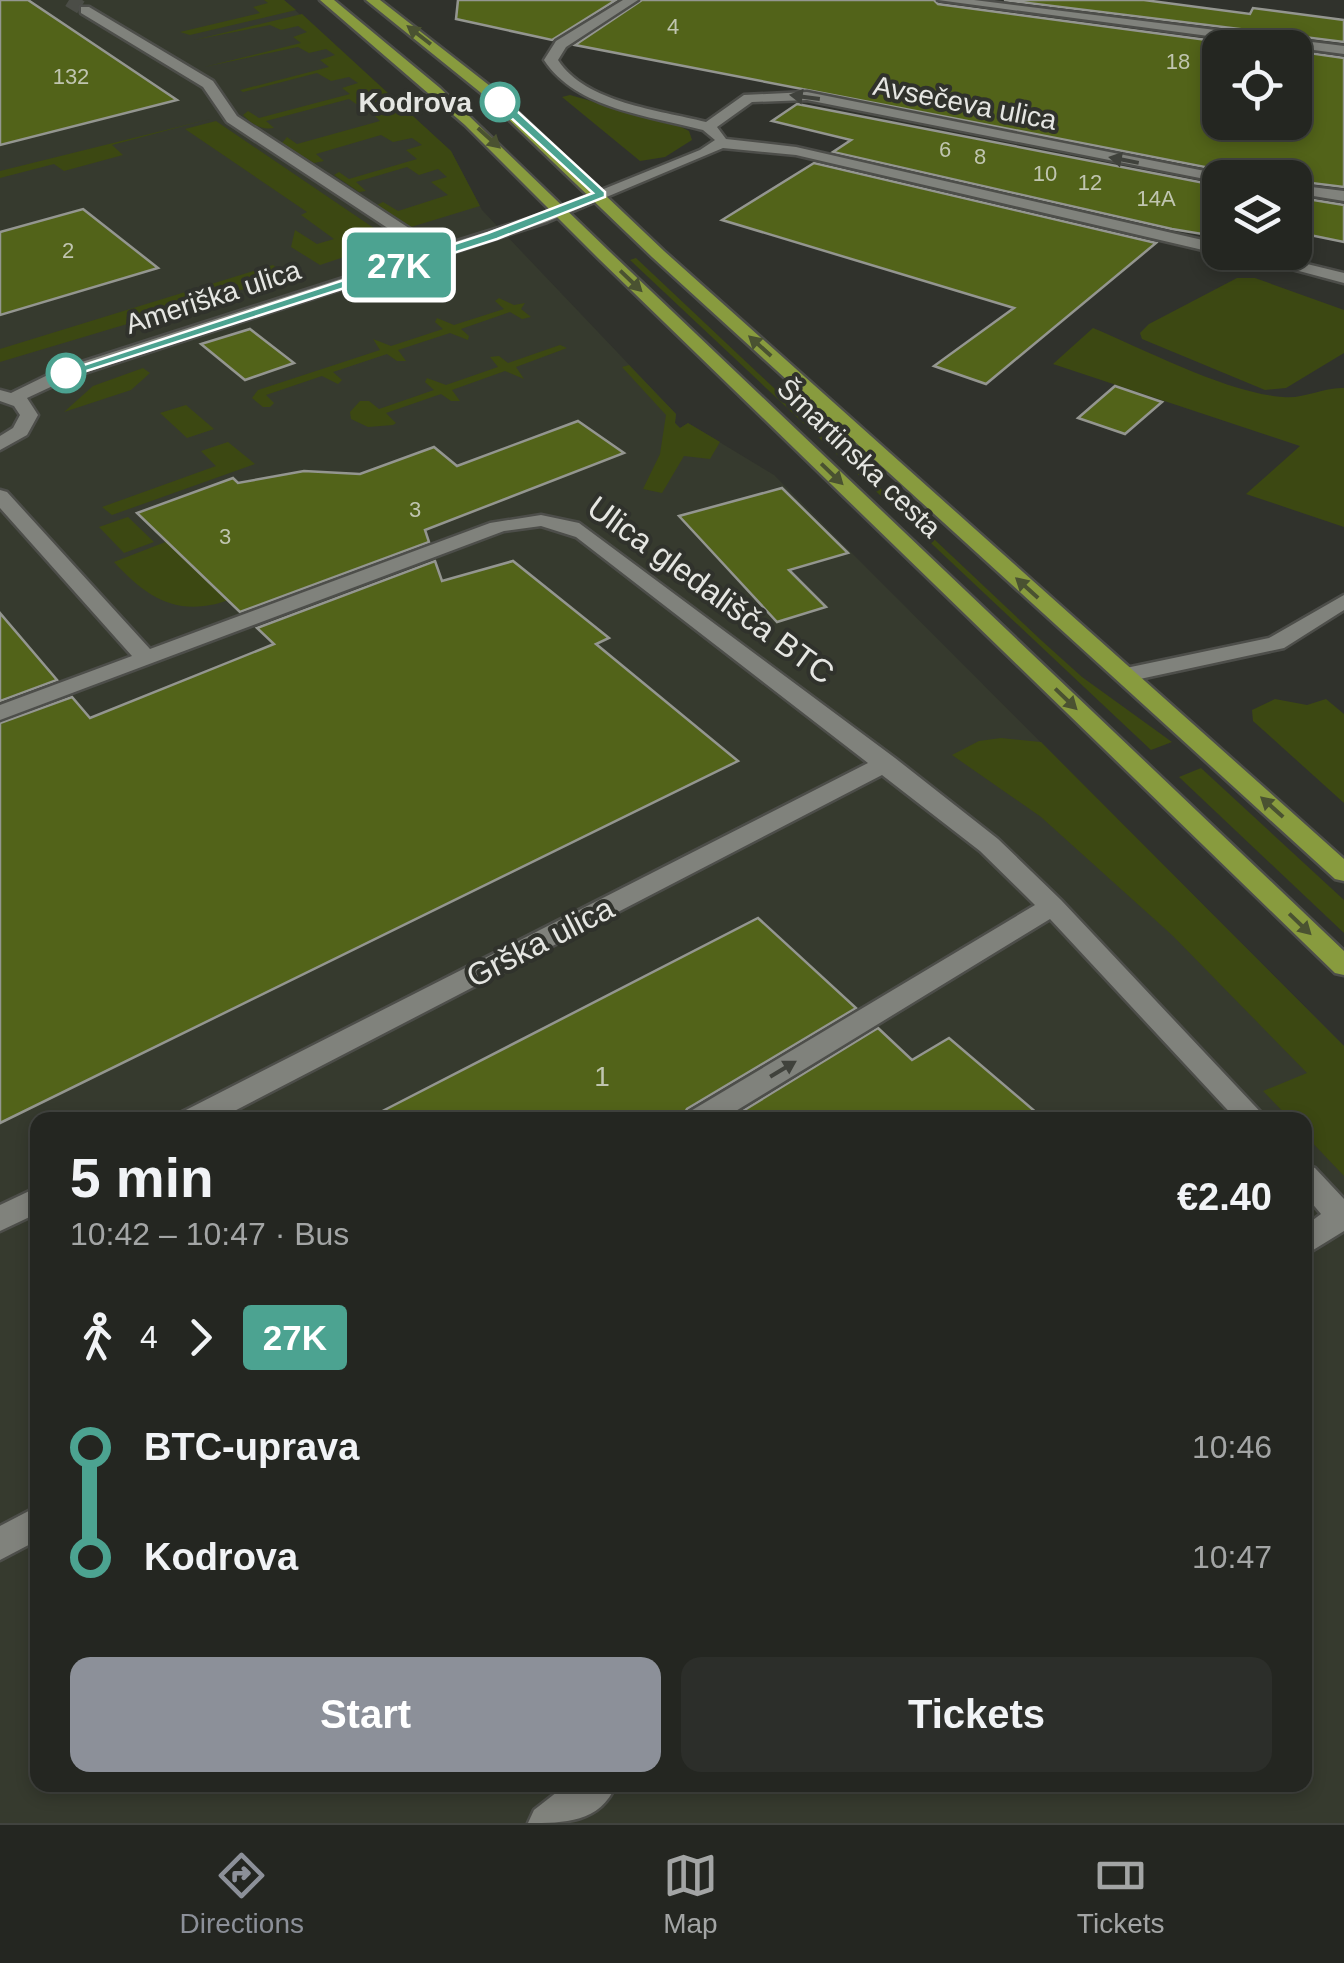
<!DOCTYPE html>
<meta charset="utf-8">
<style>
:root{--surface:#242621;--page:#2c2e2a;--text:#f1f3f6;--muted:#a3a5a5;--line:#41433f;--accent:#8c9099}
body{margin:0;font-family:Helvetica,sans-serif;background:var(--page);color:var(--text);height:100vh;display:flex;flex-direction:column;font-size:38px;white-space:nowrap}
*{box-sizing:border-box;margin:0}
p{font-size:32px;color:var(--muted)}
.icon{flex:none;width:55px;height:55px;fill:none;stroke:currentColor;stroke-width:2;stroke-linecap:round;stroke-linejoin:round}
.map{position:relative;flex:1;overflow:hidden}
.side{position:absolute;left:30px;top:1112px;width:1282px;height:680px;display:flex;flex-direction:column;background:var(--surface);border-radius:20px;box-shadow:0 5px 15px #0003,0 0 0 2px var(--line)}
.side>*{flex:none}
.badge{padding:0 20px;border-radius:8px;font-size:35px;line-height:65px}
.buttons{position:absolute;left:1202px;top:30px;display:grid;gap:20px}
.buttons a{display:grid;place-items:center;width:110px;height:110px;border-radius:20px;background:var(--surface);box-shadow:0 5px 15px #0003,0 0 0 2px var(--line);font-size:50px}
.map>.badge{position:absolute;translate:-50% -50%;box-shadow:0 0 0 5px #fff}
.legs{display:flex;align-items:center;gap:15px;height:110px;padding:0 40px;font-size:32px}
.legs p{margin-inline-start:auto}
.summary{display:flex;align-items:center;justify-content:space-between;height:170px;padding:0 40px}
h1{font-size:55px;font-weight:700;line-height:75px}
.primary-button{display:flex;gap:20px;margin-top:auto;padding:20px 40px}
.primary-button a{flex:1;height:115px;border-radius:20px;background:var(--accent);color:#fff;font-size:40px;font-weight:700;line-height:115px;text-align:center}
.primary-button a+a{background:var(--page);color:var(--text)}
ul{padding:0 40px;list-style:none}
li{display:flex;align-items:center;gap:35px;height:110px;font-size:38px}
li i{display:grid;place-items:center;width:15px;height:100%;margin:0 12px;background:currentColor}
li i::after{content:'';width:25px;height:25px;margin:-12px;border:8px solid;border-radius:50%;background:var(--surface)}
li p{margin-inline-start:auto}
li:first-child i{background:linear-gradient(#0000 50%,currentColor 0)}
li:last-child i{background:linear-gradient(currentColor 50%,#0000 0)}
.menu{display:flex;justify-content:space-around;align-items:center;height:140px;border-top:2px solid var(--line);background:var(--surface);font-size:28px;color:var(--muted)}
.menu a{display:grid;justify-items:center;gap:5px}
.menu .current{color:var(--accent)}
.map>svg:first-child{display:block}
.built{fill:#363a2e;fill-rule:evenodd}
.green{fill:#3c4812}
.building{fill:#526319;stroke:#949690;stroke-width:2.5}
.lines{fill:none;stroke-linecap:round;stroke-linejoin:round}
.street-tunnel{stroke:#4b4d47;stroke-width:14;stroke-dasharray:14 8;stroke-linecap:butt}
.street-casing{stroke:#4d4e4a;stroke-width:5}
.primary-casing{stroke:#4d4e4a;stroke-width:5}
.street{fill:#80827c;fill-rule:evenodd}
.primary{fill:#889b3e;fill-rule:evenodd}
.oneway{fill:#4a5231}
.oneway2{fill:#40423c}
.line-1{fill:#4ca391;stroke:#fff;stroke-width:2.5}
.stop-1-dot{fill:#fff;stroke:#4ca391;stroke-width:5}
.labels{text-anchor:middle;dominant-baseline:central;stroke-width:8;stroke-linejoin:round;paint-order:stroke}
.far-number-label{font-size:22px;fill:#c0c5b0}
.far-stop-label{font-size:28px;font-weight:bold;fill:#e5e6e2;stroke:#30322c;text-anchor:end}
.far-street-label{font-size:28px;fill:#e5e6e2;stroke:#30322c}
.number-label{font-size:28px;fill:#c0c5b0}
.street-label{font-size:32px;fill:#e5e6e2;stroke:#30322c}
</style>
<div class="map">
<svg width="1344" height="1823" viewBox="0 0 1344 1823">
<rect width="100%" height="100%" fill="#30322c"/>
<path class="built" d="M0 0H284L451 151 482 210 676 414 675 423 680 428 688 423 774 475 1344 1046V1823H0ZM38 1120H1305V1785H38Z"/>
<g class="green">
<polygon points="264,0 284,0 296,10 190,35 180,32 260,13 253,7 268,3"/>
<path d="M302 14 451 151 480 206 411 227 377 205 383 202 398 211 448 195 431 182 447 177 438 169 419 175 407 167 356 182 366 191 359 192 334 175 339 172 349 179 417 159 406 150 422 145 412 138 393 142 381 135 316 154 324 161 314 163 282 143 287 137 297 144 380 121 374 115 391 110 381 103 362 108 349 99 266 121 274 128C260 130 252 124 243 115L248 111 259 118 350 94 342 88 358 83 349 77 331 81 317 73 243 92 240 90 329 67 320 60 335 55 326 49 309 53 298 47 204 67 301 43 293 37 307 32 298 26 281 30 270 25 194 40Z"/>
<polygon points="570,95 679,126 689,131 692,140 665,157 640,161 562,97"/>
<polygon points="210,119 112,145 123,155 64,171 54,164 0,178 0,171"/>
<polygon points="216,121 387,237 389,242 320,265 291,247 295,230 317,244 334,239 301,215 307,212 185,129"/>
<polygon points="636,258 1042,641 1082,677 1172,742 1151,750 630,260"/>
<polygon points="273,265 281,271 278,279 0,362 0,349"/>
<polygon points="1237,278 1255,278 1344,310 1344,353 1286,388 1265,390 1142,339 1140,333 1149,324"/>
<polygon points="499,298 514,305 525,303 521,309 531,317 522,319 510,312 461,329 469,336 468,340 450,333 398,350 406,361 397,361 387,354 333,372 342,380 338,384 322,376 266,395 274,403 270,407 263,407 252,398 258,390 380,350 373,339 391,346 443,329 435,322 437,318 454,325 504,309 495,301"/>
<path d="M1093 328C1146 350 1227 393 1283 397 1305 399 1323 387 1344 388V527L1246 494 1300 446 1053 364Z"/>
<polygon points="560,345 567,348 516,367 524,379 505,371 452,390 460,401 451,401 441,394 386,413 396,423 393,425 368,427 351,419 350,412 360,401 369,401 379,409 434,390 425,382 427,378 446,385 498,367 490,357 499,356 508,363"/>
<polygon points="629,365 676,414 675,423 680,428 688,423 720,442 710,459 684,456 662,493 643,489 660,454 666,415 622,367"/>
<polygon points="143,368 150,373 131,390 64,412 93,386"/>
<polygon points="186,405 214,429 187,438 160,413"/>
<polygon points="228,442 255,464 112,515 102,507 216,466 201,451"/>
<polygon points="128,517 154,542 124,553 99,527"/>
<path d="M168 541 229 600C178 618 147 598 114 562Z"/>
<polygon points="1275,699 1307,705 1326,699 1344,714 1344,803 1253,721 1252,710"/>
<polygon points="1001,738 1041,742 1344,1046 1344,1176 1305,1135 1305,1120 1291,1120 1263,1091 1307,1073 1173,936 1041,817 952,755 979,741"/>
<polygon points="1201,768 1344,900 1344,933 1179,777"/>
</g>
<g class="building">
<polygon points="0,0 28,0 177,100 0,145"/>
<polygon points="458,0 616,0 552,40 456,19"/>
<polygon points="642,0 934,0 938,4 1267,48 1220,48 1220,122 1295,122 1295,51 1344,58 1344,187 1295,181 1295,178 1230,178 1226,171 575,45"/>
<polygon points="1004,0 1144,0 1250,14 1253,8 1344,20 1344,42"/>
<polygon points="797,104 1220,186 1220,228 1214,236 1172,229 833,152 851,140 772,121"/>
<polygon points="814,163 1156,243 986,384 934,366 1014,308 722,220"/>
<polygon points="1295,197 1344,205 1344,242 1295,232"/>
<polygon points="83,209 158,268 0,315 0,232"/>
<polygon points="250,329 294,363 245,380 201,344"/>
<polygon points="1115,386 1162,402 1125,434 1078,418"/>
<polygon points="578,421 624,453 425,530 429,542 240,612 137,513 233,478 238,483 304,471 360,474 434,447 457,466"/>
<polygon points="782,488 848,553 789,570 826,607 777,622 679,516"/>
<polygon points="435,561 442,581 513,561 609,638 596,644 738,761 0,1123 0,723 72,697 90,718 274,644 257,628"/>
<polygon points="0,613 57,680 0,701"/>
<polygon points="758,918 856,1008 687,1109 681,1120 365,1120"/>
<polygon points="878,1028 912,1060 949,1038 1045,1120 728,1120"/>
</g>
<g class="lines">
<polyline class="street-tunnel" points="69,0 85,10"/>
<g class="street-casing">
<g id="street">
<path d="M623 0H638L566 47 558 60C586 103 659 110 706 122L744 95 807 92 1225 175 1227 178H1220V182L807 100 752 102 717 127 726 139 796 147 1220 244V252H1225L1220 254 796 155 723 148 547 222 72 377 27 398 38 415 27 435 0 450V436L13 428 20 415 14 406 0 401V390L11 393 60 369 424 252 227 122 203 87 81 13V7H89L213 81 237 116 438 247 537 216 700 150 715 140 703 130C650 116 576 109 544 60L556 41Z"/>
<polygon points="938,0 974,0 1344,46 1344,54"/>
<polygon points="1295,185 1344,191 1344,201 1295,193"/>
<polygon points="1228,252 1258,252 1344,273 1344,283"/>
<polygon points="0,490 7,492 150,649 490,523 541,515 579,523 895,758 998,839 1061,900 1268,1120 1237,1120 1050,919 721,1120 685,1120 689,1112 1035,905 980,851 882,775 217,1120 178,1120 182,1112 868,763 576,537 541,526 504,531 0,720 0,705 132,656 0,508"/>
<polygon points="1344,595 1344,610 1284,648 1126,682 1115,675 1126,668 1269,638"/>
<polygon points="1305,1165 1315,1168 1344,1199 1344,1231 1305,1255 1305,1226 1321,1214 1305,1195"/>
<polygon points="38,1187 38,1213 0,1231 0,1205"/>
<polygon points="38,1506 38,1540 0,1560 0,1526"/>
<path d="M566 1785H616C600 1823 564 1823 528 1823L534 1810Z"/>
</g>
</g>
<g class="primary-casing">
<g id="primary">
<polygon points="320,0 334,0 440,88 610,252 1344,951 1344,975 1335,973 598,258 465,125"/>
<polygon points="366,0 380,0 490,86 664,251 1344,859 1344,881 1335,879 652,257 480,92"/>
</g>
</g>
<use href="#street" class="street"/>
<use href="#primary" class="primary"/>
</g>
<defs><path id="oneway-solid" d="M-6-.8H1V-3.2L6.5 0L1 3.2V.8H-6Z" transform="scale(2.5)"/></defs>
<g class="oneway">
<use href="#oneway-solid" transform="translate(419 35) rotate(-142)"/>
<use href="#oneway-solid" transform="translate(489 138) rotate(42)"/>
<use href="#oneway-solid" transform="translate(631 281) rotate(44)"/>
<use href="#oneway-solid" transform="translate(760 346) rotate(-138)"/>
<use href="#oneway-solid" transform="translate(832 474) rotate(44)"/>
<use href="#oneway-solid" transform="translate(1027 588) rotate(-138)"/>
<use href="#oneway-solid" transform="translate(1066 699) rotate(44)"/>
<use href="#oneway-solid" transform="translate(1272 807) rotate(-138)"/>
<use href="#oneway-solid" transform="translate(1300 924) rotate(44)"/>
</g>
<g class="oneway2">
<use href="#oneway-solid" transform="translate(805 97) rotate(-172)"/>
<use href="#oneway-solid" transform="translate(1124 160) rotate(-169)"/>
<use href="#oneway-solid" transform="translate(783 1069) rotate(-31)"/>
</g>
<polygon class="line-1" points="496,99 504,99 605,192 605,197 497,239 71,376 59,373 488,233 593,193 496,104"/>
<g class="stop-1-dot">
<circle cx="500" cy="102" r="18"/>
<circle cx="66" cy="373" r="18"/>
</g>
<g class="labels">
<g class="far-number-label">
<text x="673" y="26">4</text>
<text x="1178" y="61">18</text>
<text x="71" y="76">132</text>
<text x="945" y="149">6</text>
<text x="980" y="156">8</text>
<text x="1045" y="173">10</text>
<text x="1090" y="182">12</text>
<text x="1156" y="198">14A</text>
<text x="68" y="250">2</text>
<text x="415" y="509">3</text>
<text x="225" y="536">3</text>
</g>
<g class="far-stop-label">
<text x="472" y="102">Kodrova</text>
</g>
<g class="far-street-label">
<text transform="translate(965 103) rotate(11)">Avsečeva ulica</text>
<text transform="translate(213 297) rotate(-18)">Ameriška ulica</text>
<text transform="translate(859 458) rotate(44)">Šmartinska cesta</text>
</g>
<g class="number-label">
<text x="602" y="1076">1</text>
</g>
<g class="street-label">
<text transform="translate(711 590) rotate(36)">Ulica gledališča BTC</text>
<text transform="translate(540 942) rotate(-27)">Grška ulica</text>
</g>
</g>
</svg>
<div class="buttons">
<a><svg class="icon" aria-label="locate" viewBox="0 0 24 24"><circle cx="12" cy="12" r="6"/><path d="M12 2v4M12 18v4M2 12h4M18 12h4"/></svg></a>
<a><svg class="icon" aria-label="layers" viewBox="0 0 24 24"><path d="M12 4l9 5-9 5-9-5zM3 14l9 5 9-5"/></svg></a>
</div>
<b class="badge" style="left:399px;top:265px;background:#4ca391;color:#fff">27K</b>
<section class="side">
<div class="summary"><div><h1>5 min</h1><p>10:42 – 10:47 · Bus</p></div><b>€2.40</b></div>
<div class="legs"><svg class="icon" aria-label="walk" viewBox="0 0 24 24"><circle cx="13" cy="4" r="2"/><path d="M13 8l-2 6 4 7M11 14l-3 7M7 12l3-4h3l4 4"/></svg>4<svg class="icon" aria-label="forward" viewBox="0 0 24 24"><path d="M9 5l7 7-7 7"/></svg><b class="badge" style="background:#4ca391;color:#fff">27K</b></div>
<ul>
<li><i style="color:#4ca391"></i><b>BTC-uprava</b><p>10:46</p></li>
<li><i style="color:#4ca391"></i><b>Kodrova</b><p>10:47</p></li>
</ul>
<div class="primary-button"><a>Start</a><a>Tickets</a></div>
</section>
</div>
<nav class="menu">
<a class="current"><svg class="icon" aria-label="directions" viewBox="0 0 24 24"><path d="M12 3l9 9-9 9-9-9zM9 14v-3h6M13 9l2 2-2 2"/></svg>Directions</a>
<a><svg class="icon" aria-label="map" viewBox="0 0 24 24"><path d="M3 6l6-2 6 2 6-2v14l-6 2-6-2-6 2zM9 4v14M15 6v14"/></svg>Map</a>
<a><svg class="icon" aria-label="tickets" viewBox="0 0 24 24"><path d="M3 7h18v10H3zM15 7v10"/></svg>Tickets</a>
</nav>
